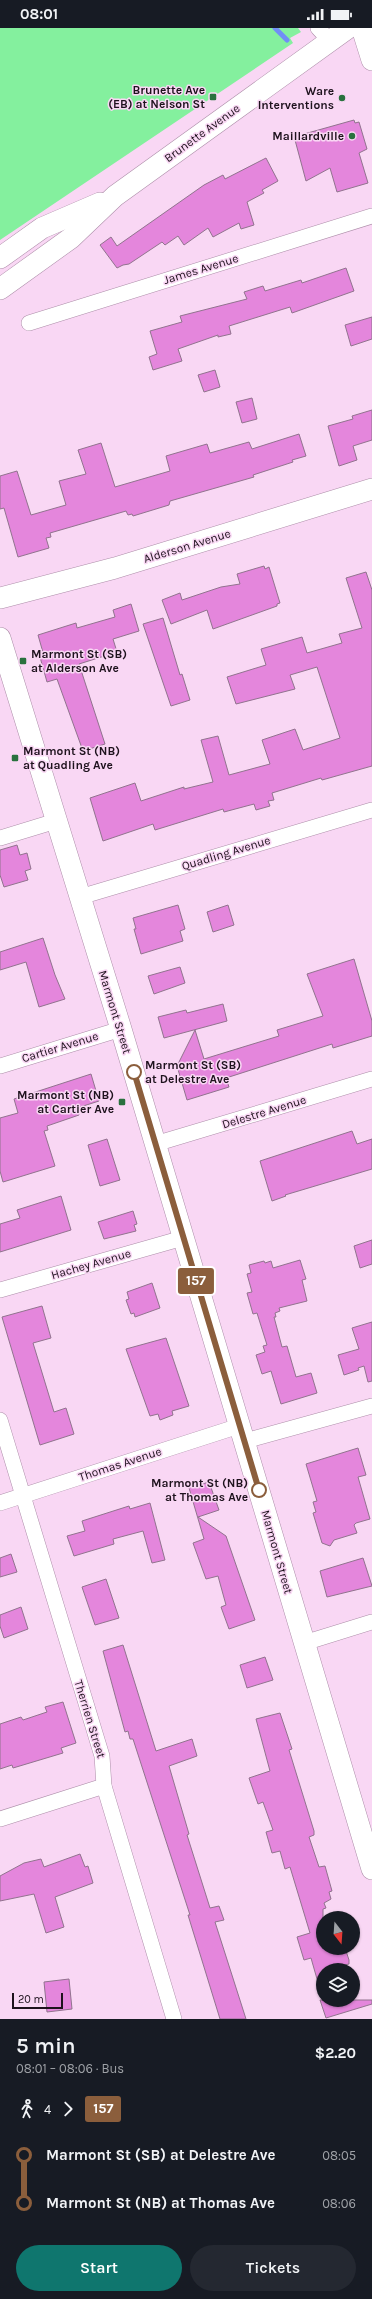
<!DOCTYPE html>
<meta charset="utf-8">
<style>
:root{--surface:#171b24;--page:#242831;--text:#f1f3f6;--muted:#9ea1a6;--accent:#0f766e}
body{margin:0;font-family:Karla,sans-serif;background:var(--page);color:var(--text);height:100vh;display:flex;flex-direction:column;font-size:15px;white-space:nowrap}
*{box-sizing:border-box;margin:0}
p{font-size:13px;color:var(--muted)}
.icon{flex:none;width:22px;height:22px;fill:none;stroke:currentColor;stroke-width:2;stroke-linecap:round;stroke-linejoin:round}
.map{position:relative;height:1991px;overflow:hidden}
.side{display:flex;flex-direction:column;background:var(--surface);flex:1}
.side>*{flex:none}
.badge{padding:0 8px;border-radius:3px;font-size:14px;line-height:26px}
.needle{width:26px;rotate:163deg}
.fabs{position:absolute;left:316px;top:1883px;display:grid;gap:8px}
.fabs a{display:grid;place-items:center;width:44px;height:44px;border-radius:50%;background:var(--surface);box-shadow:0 1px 3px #0004;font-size:20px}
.scale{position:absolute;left:12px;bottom:10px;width:51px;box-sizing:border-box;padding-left:4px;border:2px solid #1e121d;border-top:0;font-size:11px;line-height:14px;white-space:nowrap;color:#1e121d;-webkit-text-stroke:3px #f9d7f4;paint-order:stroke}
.map>.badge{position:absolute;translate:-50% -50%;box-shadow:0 0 0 2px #fff}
.legs{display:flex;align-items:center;gap:6px;height:44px;padding:0 16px;font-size:13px}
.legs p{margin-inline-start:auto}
.overview{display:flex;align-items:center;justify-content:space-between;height:68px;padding:0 16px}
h1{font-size:22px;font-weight:600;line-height:30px}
.button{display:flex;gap:8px;margin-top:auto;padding:8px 16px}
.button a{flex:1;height:46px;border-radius:24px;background:var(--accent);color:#fff;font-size:16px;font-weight:600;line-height:46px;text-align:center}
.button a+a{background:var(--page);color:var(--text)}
ul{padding:0 16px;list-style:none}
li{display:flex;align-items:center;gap:14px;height:48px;font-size:15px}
li i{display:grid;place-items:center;width:6px;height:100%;margin:0 5px;background:currentColor}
li i::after{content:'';width:10px;height:10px;margin:-5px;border:3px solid;border-radius:50%;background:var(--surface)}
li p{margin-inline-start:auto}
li:first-child i{background:linear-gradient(#0000 50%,currentColor 0)}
li:last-child i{background:linear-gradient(currentColor 50%,#0000 0)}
.status{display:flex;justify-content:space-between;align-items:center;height:28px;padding:0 20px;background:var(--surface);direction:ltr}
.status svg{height:11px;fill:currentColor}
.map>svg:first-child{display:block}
.green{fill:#84f09e}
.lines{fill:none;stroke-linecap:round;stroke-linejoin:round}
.stream{stroke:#718ef6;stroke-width:5}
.building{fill:#e486dc;stroke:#91738e}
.street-casing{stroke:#ad8ea9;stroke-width:16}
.secondary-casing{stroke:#ad8ea9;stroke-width:22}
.street{stroke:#fff;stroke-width:15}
.secondary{stroke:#fff;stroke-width:21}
.line-1-casing{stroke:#fff;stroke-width:9}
.line-1{stroke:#8b5e3c;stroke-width:6}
.poi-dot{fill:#29713e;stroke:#f9d7f4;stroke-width:1.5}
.stop-1-dot{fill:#fff;stroke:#8b5e3c;stroke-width:2}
.labels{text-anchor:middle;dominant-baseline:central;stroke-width:3;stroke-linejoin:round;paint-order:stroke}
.poi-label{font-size:12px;font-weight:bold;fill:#1e121d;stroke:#f9d7f4;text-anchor:end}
.street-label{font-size:12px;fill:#1e121d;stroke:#f9d7f4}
.stop-label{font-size:12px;font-weight:bold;fill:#1e121d;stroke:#f9d7f4;text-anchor:start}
</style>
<div class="status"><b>08:01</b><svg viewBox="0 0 49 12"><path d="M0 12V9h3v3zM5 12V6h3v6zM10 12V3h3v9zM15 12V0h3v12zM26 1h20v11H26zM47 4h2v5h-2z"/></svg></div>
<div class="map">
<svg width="372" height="1991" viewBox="0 0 372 1991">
<rect width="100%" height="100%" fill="#f9d7f4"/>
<polygon class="green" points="0,0 298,0 301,4 290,10 293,15 0,212"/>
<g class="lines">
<polyline class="stream" points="275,0 287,12"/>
</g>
<g class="building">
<polygon points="354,92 355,95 359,94 367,121 359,125 368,155 337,164 330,140 306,153 295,112 298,111 297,108"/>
<polygon points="266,130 278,153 262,162 264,165 247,174 254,197 241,201 239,195 213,209 208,200 184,217 178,208 165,217 162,214 129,236 123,237 117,240 100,217 111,209 117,218 204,157 223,147 225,151"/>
<polygon points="346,240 354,263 292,285 290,279 229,298 231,306 218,309 218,307 178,321 182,333 153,342 149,329 157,326 150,303 182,294 180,288 247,271 244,264 263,258 265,263 301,252 302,255"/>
<polygon points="372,289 372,311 351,318 345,297"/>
<polygon points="215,342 220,359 204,364 198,347"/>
<polygon points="252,370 257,391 242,395 236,374"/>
<polygon points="372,382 372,412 353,418 357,432 339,438 328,398 353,391 352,388"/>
<polygon points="299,406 306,428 292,432 293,434 253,447 254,449 170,473 169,477 133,488 132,486 128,487 126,483 50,505 51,509 46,510 49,520 18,529 4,480 0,481 0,448 17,443 31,487 66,477 59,453 86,446 78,422 101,415 115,459 170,443 166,428 207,416 210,425 249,414 252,421"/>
<polygon points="264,538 265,541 269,539 280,575 277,576 277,578 213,601 207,582 171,596 162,572 180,565 182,572 221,559 240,556 237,546"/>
<polygon points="366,544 372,562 372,738 322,752 321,750 272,765 274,772 268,773 270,778 256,782 254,776 224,784 223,781 155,802 153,796 103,813 90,770 135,755 141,773 184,759 184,761 213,754 201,712 218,708 229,747 270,736 262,712 295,701 303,722 340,710 317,639 290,647 295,661 236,676 227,649 266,637 261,621 302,609 307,625 342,615 339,606 362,600 346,550"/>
<polygon points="131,576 139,603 113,611 117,624 79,636 105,716 83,723 57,651 47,654 40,629 44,628 38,607 76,595 77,600 115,589 113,582"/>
<polygon points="163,590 180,647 182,646 190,672 171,678 143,596"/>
<polygon points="17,817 20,827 27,825 31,841 25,843 28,852 4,859 0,847 0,822"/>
<polygon points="178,877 185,901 180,903 183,913 141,926 134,901 136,901 133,890"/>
<polygon points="228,877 234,897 213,904 207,884"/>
<polygon points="43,910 55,947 65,971 39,979 26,934 0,942 0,924"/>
<polygon points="354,931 372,993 372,1008 333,1020 332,1016 226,1050 229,1059 187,1072 177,1038 195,1002 204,1031 279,1008 277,1002 323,988 307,946"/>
<polygon points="180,939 185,955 154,966 148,948"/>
<polygon points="223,976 227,993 164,1010 158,989 186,982 187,985"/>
<polygon points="91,1046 99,1073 77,1080 79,1087 47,1098 48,1102 44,1103 55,1138 3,1154 0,1143 0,1090 18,1085 14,1071"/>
<polygon points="352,1103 357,1116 372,1111 372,1141 285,1167 286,1168 272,1173 260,1133"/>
<polygon points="107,1111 120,1152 100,1158 88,1117"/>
<polygon points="61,1168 71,1202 0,1224 0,1196 20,1190 17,1182"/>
<polygon points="133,1183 137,1196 134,1197 136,1203 104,1211 98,1194"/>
<polygon points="372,1212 372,1236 360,1240 354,1218"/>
<polygon points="300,1232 306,1251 302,1252 307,1273 279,1280 280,1283 275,1285 276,1289 274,1289 282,1319 287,1318 296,1349 311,1345 317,1365 281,1376 271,1343 262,1346 256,1327 265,1324 263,1318 267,1317 257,1285 253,1286 247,1265 252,1264 247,1246 251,1245 249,1237 264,1233 265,1235 271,1233 273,1240"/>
<polygon points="152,1255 160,1280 135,1289 134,1285 131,1286 126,1272 129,1271 127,1264"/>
<polygon points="42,1278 51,1310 33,1315 54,1384 66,1380 74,1406 40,1417 2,1289"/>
<polygon points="372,1294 372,1353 368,1354 364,1338 358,1340 359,1342 344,1347 338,1327 359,1321 352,1300"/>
<polygon points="166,1310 189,1378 172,1383 173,1387 160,1392 158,1386 150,1388 126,1321"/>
<polygon points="358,1420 366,1447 358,1449 370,1491 356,1495 354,1497 357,1505 334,1512 330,1518 322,1515 313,1485 316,1484 313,1474 317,1473 306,1436"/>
<polygon points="209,1454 219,1482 198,1489 226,1508 255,1592 229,1601 221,1579 226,1577 218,1548 206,1551 193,1515 204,1511 189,1460"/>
<polygon points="150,1475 165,1532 152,1535 143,1503 113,1511 114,1516 74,1528 67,1508 85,1503 82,1493 129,1478 130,1481"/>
<polygon points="11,1526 17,1544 0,1549 0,1530"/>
<polygon points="363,1530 372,1558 327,1569 320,1543"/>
<polygon points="106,1551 119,1590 95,1597 82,1559"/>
<polygon points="21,1579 28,1601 4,1610 0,1598 0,1587"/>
<polygon points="123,1617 156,1723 192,1711 197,1728 169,1738 189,1806 187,1807 210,1880 219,1878 224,1892 215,1894 246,1991 220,1991 188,1887 190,1887 133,1711 130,1711 128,1703 125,1704 103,1623"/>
<polygon points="265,1629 273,1652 247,1660 240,1637"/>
<polygon points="63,1674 76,1715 61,1720 63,1725 13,1740 12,1737 0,1741 0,1696 21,1689 23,1692 47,1684 45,1679"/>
<polygon points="280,1685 292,1721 289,1722 314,1803 314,1807 309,1809 319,1839 325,1838 332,1863 329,1864 331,1871 324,1875 326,1880 323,1881 323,1920 345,1920 349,1932 349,1936 323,1942 323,1958 319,1958 311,1930 304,1932 297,1909 310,1905 290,1839 285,1841 280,1823 272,1825 266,1804 273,1802 263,1774 258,1776 249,1750 270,1743 256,1691"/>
<polygon points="80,1826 85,1839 88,1838 93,1855 55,1869 64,1899 46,1905 34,1866 0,1873 0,1848 24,1835 41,1831 44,1839"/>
<polygon points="69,1951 72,1981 47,1984 44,1954"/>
<polygon points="320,1972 372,1972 372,1976 326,1990"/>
</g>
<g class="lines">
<g class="street-casing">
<g id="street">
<polyline points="318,0 330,13"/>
<polyline points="29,295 372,188"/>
<polyline points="0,810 56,793"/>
<polyline points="80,869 372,782"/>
<polyline points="0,1038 121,1001"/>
<polyline points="155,1116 372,1051"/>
<polyline points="0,1262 183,1210"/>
<polyline points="0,1392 102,1728 104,1758 174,1991"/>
<polyline points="245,1413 372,1378"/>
<polyline points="0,1475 239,1398"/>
<polyline points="304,1615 372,1594"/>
<polyline points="0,1791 104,1758"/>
</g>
</g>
<g class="secondary-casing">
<g id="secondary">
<polyline points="362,0 372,32"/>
<polyline points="0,230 42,200 100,175"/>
<polyline points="0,261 71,210 115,168 348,0"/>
<polyline points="0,570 115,540 372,461"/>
<polyline points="0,610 121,1001 372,1841"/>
</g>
</g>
<use href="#street" class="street"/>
<use href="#secondary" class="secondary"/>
</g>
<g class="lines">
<g class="line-1-casing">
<polyline id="line-1" points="134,1044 259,1462"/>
</g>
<use href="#line-1" class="line-1"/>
</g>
<g class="poi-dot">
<rect x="209" y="65" width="8" height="8" rx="2"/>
<circle cx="342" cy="70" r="4"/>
<circle cx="352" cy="108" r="4"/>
<rect x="19" y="629" width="8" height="8" rx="2"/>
<rect x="11" y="726" width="8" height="8" rx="2"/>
<rect x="118" y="1070" width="8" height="8" rx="2"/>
</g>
<g class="stop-1-dot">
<circle cx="134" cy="1044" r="7"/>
<circle cx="259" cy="1462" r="7"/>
</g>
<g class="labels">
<g class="poi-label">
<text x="205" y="62">Brunette Ave<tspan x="205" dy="14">(EB) at Nelson St</tspan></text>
<text x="334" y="63">Ware<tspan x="334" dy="14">Interventions</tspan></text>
<text x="344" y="108">Maillardville</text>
<text x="31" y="626" text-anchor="start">Marmont St (SB)<tspan x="31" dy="14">at Alderson Ave</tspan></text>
<text x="23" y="723" text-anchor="start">Marmont St (NB)<tspan x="23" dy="14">at Quadling Ave</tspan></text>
<text x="114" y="1067">Marmont St (NB)<tspan x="114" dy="14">at Cartier Ave</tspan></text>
</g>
<g class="street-label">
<text transform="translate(202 105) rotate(-36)">Brunette Avenue</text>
<text transform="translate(201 241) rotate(-17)">James Avenue</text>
<text transform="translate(187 518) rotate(-17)">Alderson Avenue</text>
<text transform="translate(226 825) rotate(-17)">Quadling Avenue</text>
<text transform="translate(115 984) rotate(73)">Marmont Street</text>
<text transform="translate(60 1019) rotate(-17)">Cartier Avenue</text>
<text transform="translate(264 1084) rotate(-17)">Delestre Avenue</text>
<text transform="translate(91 1236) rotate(-16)">Hachey Avenue</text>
<text transform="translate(120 1436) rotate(-18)">Thomas Avenue</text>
<text transform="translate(277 1524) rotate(74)">Marmont Street</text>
<text transform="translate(90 1691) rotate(73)">Therrien Street</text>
</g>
<g class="stop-label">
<text x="145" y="1037">Marmont St (SB)<tspan x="145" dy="14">at Delestre Ave</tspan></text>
<text x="248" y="1455" text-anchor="end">Marmont St (NB)<tspan x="248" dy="14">at Thomas Ave</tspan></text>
</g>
</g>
</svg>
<div class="fabs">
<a><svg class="needle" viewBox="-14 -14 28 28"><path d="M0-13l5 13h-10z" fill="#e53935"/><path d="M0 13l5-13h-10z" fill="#9ea1a6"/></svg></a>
<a><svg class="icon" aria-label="layers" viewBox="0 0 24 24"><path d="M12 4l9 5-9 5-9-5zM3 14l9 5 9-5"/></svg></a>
</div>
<div class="scale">20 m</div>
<b class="badge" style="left:196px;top:1253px;background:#8b5e3c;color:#fff">157</b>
</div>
<section class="side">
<div class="overview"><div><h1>5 min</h1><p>08:01 – 08:06 · Bus</p></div><b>$2.20</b></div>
<div class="legs"><svg class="icon" aria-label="walk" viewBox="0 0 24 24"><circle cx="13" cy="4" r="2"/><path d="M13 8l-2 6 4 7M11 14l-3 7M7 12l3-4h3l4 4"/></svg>4<svg class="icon" aria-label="forward" viewBox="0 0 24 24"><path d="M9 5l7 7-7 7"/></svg><b class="badge" style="background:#8b5e3c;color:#fff">157</b></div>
<ul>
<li><i style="color:#8b5e3c"></i><b>Marmont St (SB) at Delestre Ave</b><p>08:05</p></li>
<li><i style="color:#8b5e3c"></i><b>Marmont St (NB) at Thomas Ave</b><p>08:06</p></li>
</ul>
<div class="button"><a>Start</a><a>Tickets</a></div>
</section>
